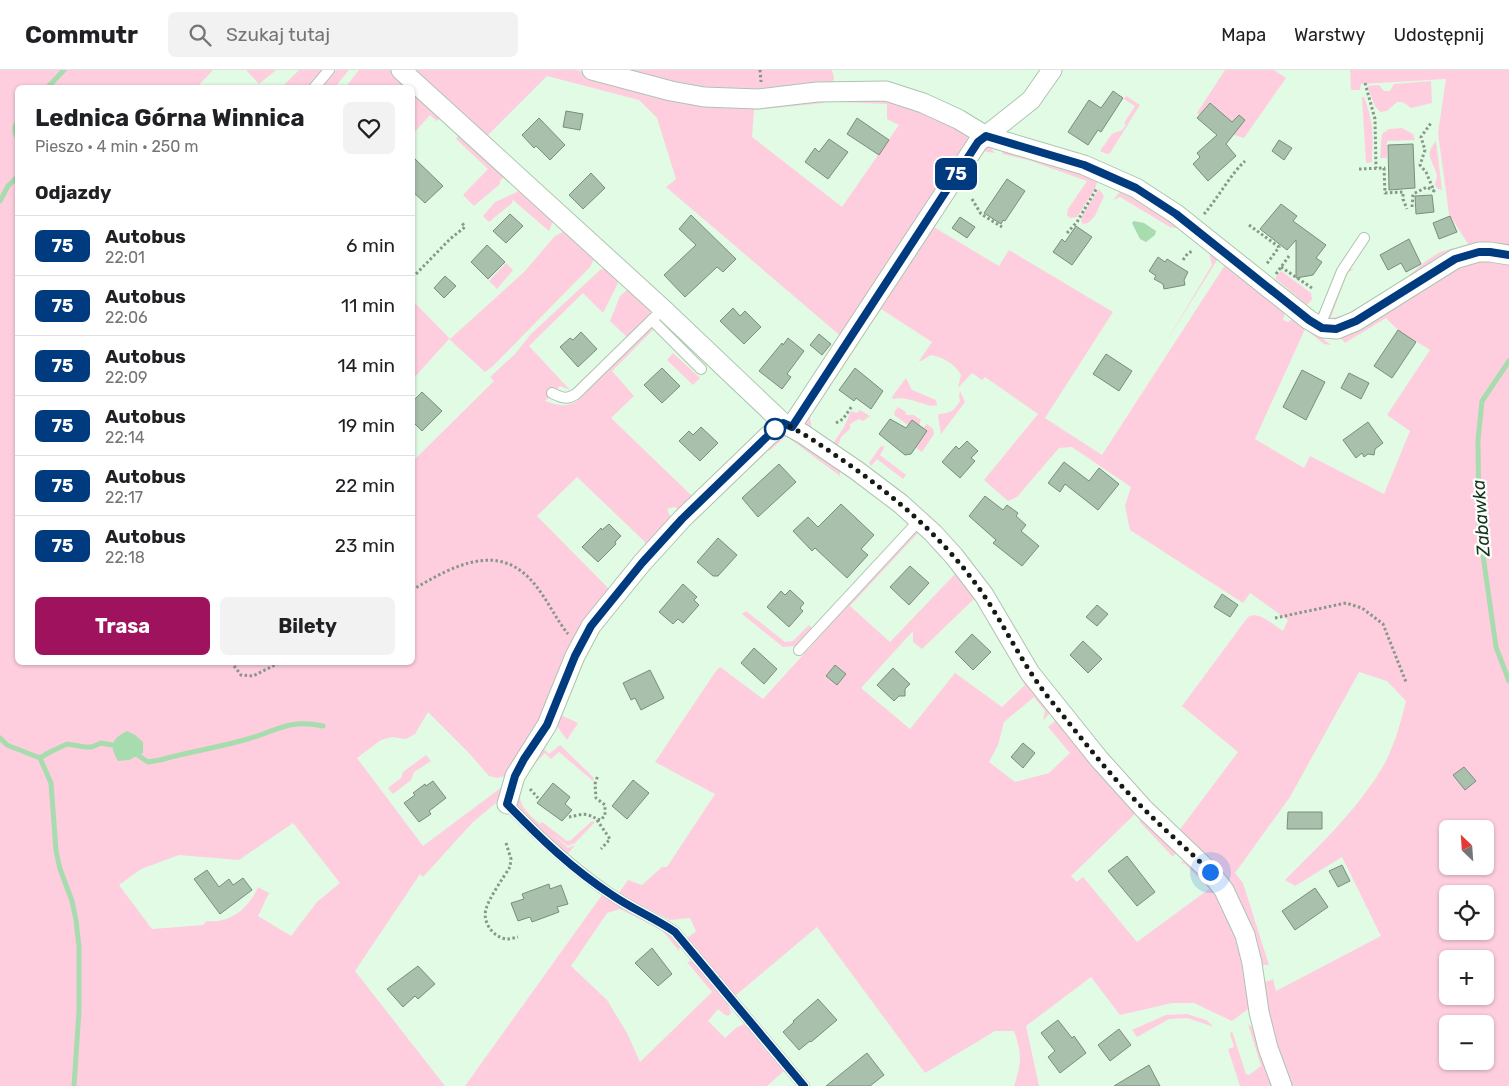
<!DOCTYPE html>
<html lang="pl">
<meta charset="utf-8">
<style>
:root{--surface:#fff;--page:#f2f2f2;--text:#202124;--muted:#757577;--line:#e0e0e0;--accent:#9f135e}
body{margin:0;font-family:Rubik,sans-serif;background:var(--page);color:var(--text);height:100vh;display:flex;flex-direction:column;font-size:19px;white-space:nowrap}
*{box-sizing:border-box;margin:0}
p{font-size:16px;color:var(--muted)}
.icon{flex:none;width:28px;height:28px;fill:none;stroke:currentColor;stroke-width:2;stroke-linecap:round;stroke-linejoin:round}
.map{position:relative;flex:1;overflow:hidden}
.details{position:absolute;left:15px;top:15px;width:400px;height:580px;display:flex;flex-direction:column;background:var(--surface);border-radius:8px;box-shadow:0 1px 4px #0004}
.details>*{flex:none}
.badge{padding:0 10px;border-radius:8px;font-size:18px;line-height:32px}
.needle{width:32px;rotate:335deg}
.tools{position:absolute;left:1439px;top:750px;display:grid;gap:10px}
.tools a{display:grid;place-items:center;width:55px;height:55px;border-radius:8px;background:var(--surface);box-shadow:0 1px 4px #0004;font-size:25px}
.you{position:absolute;width:25px;height:25px;margin:-12px;border:4px solid #fff;border-radius:50%;background:#1a73e8;box-shadow:0 0 0 8px #1a73e833}
.map>.badge{position:absolute;translate:-50% -50%;box-shadow:0 0 0 2px #fff}
h2{padding:0 20px;font-size:19px;line-height:45px}
.round{display:grid;place-items:center;flex:none;width:52px;height:52px;border-radius:8px;background:var(--page)}
.head{display:flex;align-items:center;justify-content:space-between;height:85px;padding:0 20px}
h1{font-size:24px;font-weight:700;line-height:38px}
.action{display:flex;gap:10px;margin-top:auto;padding:10px 20px}
.action a{flex:1;height:58px;border-radius:8px;background:var(--accent);color:#fff;font-size:20px;font-weight:700;line-height:58px;text-align:center}
.action a+a{background:var(--page);color:var(--text)}
ul{padding:0;list-style:none}
li{display:flex;align-items:center;gap:15px;height:60px;padding:0 20px;border-top:1px solid var(--line)}
li div{flex:1}
li b{display:block;font-size:19px}
li em{font-style:normal}
li .badge{min-width:55px;font-weight:700;text-align:center}
header{display:flex;align-items:center;gap:30px;box-sizing:border-box;height:70px;padding:0 25px;background:var(--surface);border-bottom:1px solid var(--line)}
header strong{font-size:24px}
nav{display:flex;gap:28px;margin-inline-start:auto;font-size:18px}
.search{width:350px;height:45px;background:var(--page);display:flex;align-items:center;gap:12px;box-sizing:border-box;padding:0 18px;border-radius:8px;color:var(--muted);font-size:19px}
.map>svg:first-child{display:block}
.green{fill:#fecedf;fill-rule:evenodd}
.water{fill:#a7dcaf}
.lines{fill:none;stroke-linecap:round;stroke-linejoin:round}
.stream{stroke:#a7dcaf;stroke-width:5}
.building{fill:#a9c0ac;stroke:#788f7b}
.lane-casing{stroke:#adc5b0;stroke-width:12}
.street-casing{stroke:#adc5b0;stroke-width:21}
.path{stroke:#879889;stroke-width:3;stroke-dasharray:2.5 2.5;stroke-linecap:butt}
.lane{stroke:#fff;stroke-width:10}
.street{stroke:#fff;stroke-width:19}
.line-casing{stroke:#fff;stroke-width:11}
.line{stroke:#003b80;stroke-width:8}
.walk{stroke:#131b14;stroke-width:5;stroke-dasharray:0 9}
.stop-dot{fill:#fff;stroke:#003b80;stroke-width:2.5}
.labels{text-anchor:middle;dominant-baseline:central;stroke-width:4.5;stroke-linejoin:round;paint-order:stroke}
.water-label{font-size:18px;font-style:italic;fill:#11381a;stroke:#fff}
</style>
<header>
<strong>Commutr</strong>
<div class="search"><svg class="icon" aria-label="search" viewBox="0 0 24 24"><circle cx="10" cy="10" r="6"/><path d="M15 15l6 6"/></svg>Szukaj tutaj</div>
<nav><a>Mapa</a><a>Warstwy</a><a>Udostępnij</a></nav>
</header>
<div class="map">
<svg width="1509" height="1016" viewBox="0 0 1509 1016">
<rect width="100%" height="100%" fill="#e2fbe5"/>
<g class="green">
<path d="M0 0H213L197 17 18 18V592H412L413 391 494 311 490 307 515 284 531 264 600 200 605 198 616 209 618 213 603 243 583 223 529 276 570 320 560 316 545 331C557 335 565 338 577 331L649 259H654L612 301 634 326 611 348 694 428 681 440 674 437 667 439 671 448 645 477V472L577 407 537 446 610 520 543 656 511 702 505 706 497 708 489 706 470 684 428 642 415 664 406 669 392 667 381 670 357 688 423 776 506 714 496 733 473 752 423 807 420 804 355 901 445 1016H0ZM293 753 340 813 317 832 291 866 258 846 269 823 258 817C249 838 230 854 207 851L203 855 152 859 119 815 141 799 179 785 239 790Z"/>
<polygon points="246,0 276,0 259,14"/>
<polygon points="299,0 322,0 308,17 282,17"/>
<polygon points="336,0 349,0 335,17 321,18"/>
<polygon points="359,0 393,0 412,18 345,18"/>
<polygon points="408,0 576,0 635,17 825,29 824,33 754,40 752,67 842,137 899,55 887,49 887,34 839,32 841,28 853,26 901,32 963,60 968,68 969,76 843,268 666,117 676,109 657,48 639,30 547,6 488,65 506,82 499,85"/>
<polygon points="608,0 832,0 834,8 832,15 729,24"/>
<polygon points="1225,0 1274,0 1286,8 1244,68 1218,60 1197,43"/>
<polygon points="1350,0 1509,0 1509,181 1498,179 1364,241 1337,251 1329,250 1348,199 1354,199 1347,203 1331,248 1350,244 1390,221 1426,191 1440,182 1468,174 1449,144 1438,63 1446,9 1361,14 1360,20 1351,20"/>
<polygon points="1431,11 1432,33 1411,38 1403,32 1397,32 1387,41 1380,42 1375,36 1367,16 1379,15 1384,21 1390,21 1394,14"/>
<polygon points="412,18 441,47 437,51 430,45 412,65"/>
<polygon points="1126,26 1140,35 1110,83 1107,84 1100,81 1112,64 1122,60 1126,55 1124,53 1135,36 1124,29"/>
<path d="M1362 27H1364C1374 54 1373 64 1372 92L1366 93Z"/>
<polygon points="1402,58 1413,64 1415,70 1387,71 1387,88 1380,88 1382,64 1389,59"/>
<polygon points="464,65 506,105 500,111 500,114 474,136 463,125 488,99 456,69 458,66"/>
<path d="M1436 71 1442 120 1438 119 1435 115C1436 110 1438 106 1436 102 1432 89 1424 85 1436 71Z"/>
<path d="M988 75 995 83 982 81 932 156 999 196 1009 180 1113 242 1045 348 1102 385 1225 195 1286 238 1283 250 1288 252 1295 246 1331 275 1324 274 1305 259 1255 369 1304 398 1310 386 1384 424 1410 361 1387 345 1430 280 1398 260 1386 248 1345 273 1339 266 1464 190 1509 191V1016H1287L1260 919 1265 912 1273 909 1276 921 1381 866 1342 787 1295 816 1285 810C1321 774 1360 737 1385 693 1395 673 1401 652 1406 631L1387 611 1359 602 1290 727 1235 803 1243 813 1269 895H1256L1250 868 1178 762 1238 682 1182 636 1248 547C1259 540 1273 555 1283 561L1288 550 1250 523 1243 533 1130 460 1125 436 1131 417 1072 377 1059 378 1017 427 1008 431 984 410 1038 344 985 307 982 310 972 303 958 318 961 305C955 294 943 287 931 285L921 291H919L932 272 881 239 810 347 812 359 818 365 804 355 807 342 980 78ZM1448 759H1485V796H1448ZM1448 824H1485V861H1448ZM1448 889H1485V926H1448ZM1448 954H1485V991H1448Z"/>
<polygon points="1003,80 1098,107 1096,117 1077,147 1070,148 1067,145 1068,139 1087,111 1028,90 1002,84"/>
<polygon points="520,117 554,149 549,161 513,130 511,134 489,152 483,146 495,132 517,122"/>
<polygon points="1123,118 1179,152 1177,158 1170,157 1120,127 1113,130"/>
<polygon points="1099,119 1104,126 1095,146 1088,153 1083,154 1081,150 1082,146"/>
<polygon points="566,160 595,187 590,197 493,296 485,302 449,269 413,309 413,231 450,269 524,202 555,166"/>
<polygon points="1204,171 1218,185 1217,190 1165,274 1212,195 1209,183 1200,176"/>
<polygon points="506,193 513,200 497,219 489,211"/>
<polygon points="1281,201 1311,223 1312,229 1307,235 1275,208"/>
<polygon points="628,219 650,239 650,246 628,268 610,251 620,226"/>
<polygon points="673,283 700,308 693,315 667,290"/>
<path d="M906 308 912 320 936 330 937 335C929 339 909 325 893 329L892 327Z"/>
<path d="M960 321 965 332 941 364 938 346 939 344C951 343 954 341 960 331L959 325Z"/>
<polygon points="898,337 906,342 906,345 914,345 921,350 919,356 912,351 908,355 894,345 895,341"/>
<polygon points="860,340 870,346 863,351 859,349 850,354 850,359 841,367 837,378 832,375 844,357 851,341 857,343"/>
<polygon points="927,354 933,359 934,364 922,382 915,377 927,362 923,358"/>
<polygon points="782,361 840,399 840,406 786,366 769,381 770,373"/>
<polygon points="881,376 885,377 880,385 906,405 903,409 877,389 871,396 869,393"/>
<path d="M918 458 927 464 925 470 918 463 850 536 890 572 956 503 930 476 932 473 955 493 1004 572 1002 577 975 528 922 579 913 572V561L861 618 910 659 955 603 1002 637 1025 615 1011 592 1018 589 1052 640 1043 651 1045 641 1034 627 1004 652 998 675 989 692 1015 712 1049 703 1070 683 1048 657 1056 650 1136 743 1071 806 1077 812 1083 807 1137 872 1209 819 1184 793 1180 794 1183 791 1192 789 1235 850 1252 936 1232 951 1194 933H1172L1120 945 1091 907 1026 956 1039 1016H1014C1022 992 1022 984 1014 961H995L925 1003 817 857 735 926 686 869 696 861 690 848 670 850 618 824 628 810 642 815 662 797H667L715 724 655 692 716 601 720 597 763 629Z"/>
<polygon points="746,541 785,572 793,571 809,555 812,558 795,576 783,577 742,544"/>
<polygon points="589,570 561,645 578,653 567,670 557,656 556,647"/>
<polygon points="540,675 549,684 560,675 594,708 593,711 559,682 551,689 545,683 528,701"/>
<polygon points="426,685 431,691 414,702 411,710 393,724 388,718 401,708 403,702"/>
<path d="M519 720C519 736 528 744 540 754L542 752 567 771 571 770 592 751 595 752 575 773 568 776 554 765 568 778 575 775 566 786 523 744 516 733Z"/>
<polygon points="1142,749 1177,781 1173,787 1139,751"/>
<path d="M602 825C630 840 659 852 680 876L679 881 662 860 620 839 607 843 571 896 607 930 627 963 640 992 712 922 687 892 692 891C704 905 728 926 731 943L728 946 724 944 718 939 708 951 725 968 736 958 744 954 785 1000 767 1016H465Z"/>
<polygon points="1187,944 1206,950 1214,957 1187,948 1169,949 1137,967 1132,960 1166,945"/>
<polygon points="1248,954 1253,958 1256,968 1266,987 1277,1016 1240,1016 1228,979 1234,977 1230,964 1232,961 1246,1004 1249,1005 1261,996"/>
</g>
<g class="water">
<polygon points="1134,151 1144,153 1156,161 1155,165 1146,172 1140,169 1132,153"/>
<path d="M127 661 135 665 143 672V683L129 690 118 691C109 676 111 669 127 661Z"/>
</g>
<g class="lines">
<g class="stream">
<polyline points="47,18 64,0"/>
<path d="M18 51C13 58 15 63 18 70"/>
<polyline points="0,131 8,116 18,106"/>
<polyline points="1509,291 1482,331 1478,370 1479,457 1496,577 1509,611"/>
<polyline points="0,668 7,675 40,688 51,713 56,781 60,799 72,831 76,850 79,877 79,941 74,1016"/>
<path d="M139 686 148 692 160 690C188 682 216 678 244 670 276 662 287 648 323 656"/>
<polyline points="40,688 50,682 67,674 85,677 92,677 101,673 112,675"/>
</g>
</g>
<g class="building">
<polygon points="1113,21 1123,28 1101,62 1098,60 1088,75 1068,62 1089,30 1101,38"/>
<polygon points="1210,33 1232,52 1239,45 1245,50 1226,74 1236,86 1208,111 1193,94 1200,87 1197,83 1217,65 1197,48"/>
<polygon points="566,41 583,44 580,60 563,57"/>
<polygon points="539,48 565,75 550,90 536,76 534,78 522,65"/>
<polygon points="857,48 889,70 879,85 847,64"/>
<polygon points="829,69 848,82 828,109 805,92 815,78 819,82"/>
<polygon points="1279,70 1292,78 1284,90 1272,81"/>
<polygon points="1413,74 1415,118 1389,120 1388,75"/>
<polygon points="412,86 443,116 425,133 412,121"/>
<polygon points="591,103 605,118 583,139 569,125"/>
<polygon points="1007,109 1025,121 1005,151 1003,150 1001,154 984,143"/>
<polygon points="1432,125 1434,142 1416,144 1415,126"/>
<polygon points="1281,134 1297,146 1293,151 1326,175 1316,188 1322,192 1313,205 1296,208 1296,170 1287,180 1260,159"/>
<polygon points="510,144 523,156 506,173 493,161"/>
<polygon points="691,145 736,189 723,202 717,197 685,227 664,205 696,175 679,159"/>
<polygon points="1450,146 1457,162 1439,169 1433,153"/>
<polygon points="960,147 975,157 967,168 952,158"/>
<polygon points="1076,156 1092,167 1072,195 1053,182 1062,169 1065,172"/>
<polygon points="1409,169 1421,194 1406,202 1401,193 1388,200 1380,185"/>
<polygon points="487,175 505,192 488,209 471,192"/>
<polygon points="1158,187 1165,192 1167,189 1188,202 1184,210 1185,215 1164,219 1163,214 1154,209 1156,206 1149,201"/>
<polygon points="445,206 456,216 444,228 434,218"/>
<polygon points="733,238 740,246 745,241 761,257 744,274 720,251"/>
<polygon points="1398,260 1416,272 1392,308 1374,296"/>
<polygon points="581,262 597,279 578,297 560,277 570,268 573,270"/>
<polygon points="819,264 831,274 822,285 810,275"/>
<polygon points="788,268 804,281 787,304 791,307 782,319 759,301 782,273 783,275"/>
<polygon points="1106,284 1132,301 1119,321 1093,304"/>
<polygon points="662,298 680,316 662,333 644,315"/>
<polygon points="855,298 883,321 871,339 856,328 854,331 839,320"/>
<polygon points="1302,300 1325,312 1306,350 1283,337"/>
<polygon points="1349,303 1369,313 1361,329 1341,318"/>
<polygon points="422,322 442,341 422,361 412,351 412,332"/>
<polygon points="890,349 906,358 912,350 927,361 911,384 905,385 879,364"/>
<polygon points="1368,352 1383,373 1375,379 1374,385 1368,384 1364,387 1362,383 1356,388 1343,370"/>
<polygon points="701,357 718,373 700,391 679,371 689,361 693,365"/>
<polygon points="967,371 978,381 971,388 975,391 960,408 942,392 956,376 959,379"/>
<polygon points="1064,392 1089,411 1099,398 1119,414 1098,440 1065,414 1060,422 1048,413"/>
<polygon points="779,394 796,412 758,447 742,428"/>
<polygon points="985,426 1003,440 1007,435 1018,443 1016,446 1026,455 1021,461 1039,476 1022,496 993,473 996,470 969,446"/>
<polygon points="841,434 874,465 861,479 868,485 847,508 815,478 812,481 793,461 808,447 818,457"/>
<polygon points="609,454 621,466 615,472 616,474 598,492 582,477 601,458 602,460"/>
<polygon points="718,468 737,485 718,506 713,506 697,492"/>
<polygon points="910,496 929,513 909,535 890,517"/>
<polygon points="683,514 697,527 694,530 699,535 683,553 678,549 673,554 659,542"/>
<polygon points="790,520 804,533 800,538 803,541 789,557 767,537 781,521 785,525"/>
<polygon points="1222,524 1238,535 1230,547 1214,537"/>
<polygon points="1097,535 1108,544 1097,556 1086,547"/>
<polygon points="972,564 991,582 973,600 955,582"/>
<polygon points="1083,571 1102,589 1088,603 1070,585"/>
<polygon points="754,578 777,599 764,614 741,593"/>
<polygon points="835,595 846,604 837,615 826,606"/>
<polygon points="893,598 910,614 905,619 905,626 899,626 894,631 877,615"/>
<polygon points="650,600 664,628 641,640 635,628 631,630 623,613"/>
<polygon points="1023,673 1035,683 1023,698 1011,687"/>
<polygon points="1464,697 1476,711 1465,720 1453,705"/>
<polygon points="633,710 649,723 627,749 612,736"/>
<polygon points="433,711 446,728 429,741 431,744 419,752 404,733 415,725 413,723 425,714 426,716"/>
<polygon points="553,713 570,727 565,734 572,740 562,751 537,733"/>
<polygon points="1288,742 1322,742 1322,759 1287,759"/>
<polygon points="1127,786 1155,822 1137,836 1108,801"/>
<polygon points="1342,795 1350,811 1338,817 1329,801"/>
<polygon points="207,800 219,817 229,809 233,815 243,808 252,820 220,844 194,809"/>
<polygon points="549,814 550,819 561,815 568,834 557,837 559,842 532,852 530,847 518,851 511,833 524,829 522,824"/>
<polygon points="1315,818 1328,837 1295,860 1282,841"/>
<polygon points="652,878 672,904 658,916 635,893"/>
<polygon points="418,896 435,914 418,929 415,926 403,937 387,919"/>
<polygon points="818,929 837,950 811,972 810,971 799,980 783,962 794,952 793,951"/>
<polygon points="1058,950 1072,968 1074,966 1086,983 1060,1003 1048,987 1055,981 1041,963"/>
<polygon points="1119,959 1131,975 1110,991 1098,975"/>
<polygon points="867,983 884,1005 870,1016 826,1016"/>
<polygon points="1149,995 1160,1016 1114,1016"/>
</g>
<g class="lines">
<g class="lane-casing">
<g id="lane">
<polyline points="314,18 329,0"/>
<polyline points="652,250 701,299"/>
<polyline points="1316,254 1323,248 1342,201 1364,168"/>
<path d="M552 323C562 328 567 330 576 324L663 239"/>
<polyline points="799,580 914,456 915,446"/>
<path d="M507 734C540 768 573 799 612 825 632 839 655 848 675 862L804 1016"/>
</g>
</g>
<g class="street-casing">
<g id="street">
<polyline points="401,0 663,239 783,353 803,364 856,400 901,434 933,463 954,486 984,525 1030,603 1099,689 1144,739 1210,802 1224,820 1245,865 1252,893 1259,942 1268,978 1282,1016"/>
<polyline points="592,0 671,21 704,27 758,29 817,22 886,21 923,33 958,49 986,66 1084,95 1136,118 1176,144 1309,250 1323,258 1337,259 1356,251 1455,189 1479,182 1490,182 1509,185"/>
<polyline points="791,357 978,72 1031,30 1052,0"/>
<polyline points="507,734 515,706 547,655 575,586 591,556 642,493 682,449 768,366 783,353"/>
</g>
</g>
<g class="path">
<polyline points="760,0 761,12"/>
<polyline points="1365,13 1375,49 1376,98"/>
<polyline points="1359,99 1384,98 1385,123 1403,122 1403,129 1407,139"/>
<polyline points="972,129 981,144 1002,157"/>
<polyline points="1412,137 1413,124 1427,117 1434,121 1426,102 1420,95 1425,80 1421,67 1431,53"/>
<path d="M1204 144C1218 128 1230 105 1245 91"/>
<polyline points="1249,155 1279,177 1266,195"/>
<polyline points="1067,163 1077,152 1097,118"/>
<polyline points="1183,190 1188,183 1193,181"/>
<polyline points="1281,197 1312,218"/>
<polyline points="416,204 450,169 465,157 462,153"/>
<polyline points="1276,204 1289,186"/>
<polyline points="836,353 843,349 852,336"/>
<path d="M412 520C453 496 500 469 536 516 548 531 556 549 568 564"/>
<polyline points="1275,548 1346,533 1362,538 1383,554 1406,612"/>
<polyline points="231,592 241,605 253,606 281,592"/>
<polyline points="530,719 538,728"/>
<path d="M569 747C575 746 583 743 588 745 593 746 595 749 601 750L605 745V735L596 728 595 714 598 705"/>
<polyline points="597,750 610,769 601,779"/>
<path d="M506 773 511 789 510 797C503 808 489 828 486 839 482 852 493 867 506 869 510 869 514 868 518 867"/>
</g>
<use href="#lane" class="lane"/>
<use href="#street" class="street"/>
</g>
<g class="lines">
<g class="line-casing">
<path id="line" d="M804 1016 675 862C655 848 632 839 612 825 572 799 540 768 507 734L515 706 524 689 547 655 575 586 591 556 642 493 682 449 777 357 783 353 792 357 978 72 986 66 1084 95 1136 118 1176 144 1309 250 1322 258 1336 259 1356 251 1455 189 1479 182H1490L1509 185"/>
</g>
<use href="#line" class="line"/>
<path class="walk" d="M775 359 783 353C804 363 822 376 841 389 896 427 945 469 983 524 1006 558 1023 595 1048 627 1079 665 1109 705 1144 739 1165 761 1189 780 1210 802"/>
</g>
<circle class="stop-dot" cx="775" cy="359" r="10"/>
<g class="labels">
<g class="water-label">
<text transform="translate(1481 448) rotate(-94)">Zabawka</text>
</g>
</g>
</svg>
<div class="tools">
<a><svg class="needle" viewBox="-14 -14 28 28"><path d="M0-13l5 13h-10z" fill="#e53935"/><path d="M0 13l5-13h-10z" fill="#757577"/></svg></a>
<a><svg class="icon" aria-label="locate" viewBox="0 0 24 24"><circle cx="12" cy="12" r="6"/><path d="M12 2v4M12 18v4M2 12h4M18 12h4"/></svg></a>
<a>+</a>
<a>−</a>
</div>
<div class="you" style="left:1210px;top:802px"></div>
<b class="badge" style="left:956px;top:104px;background:#003b80;color:#fff">75</b>
<section class="details">
<div class="head"><div><h1>Lednica Górna Winnica</h1><p>Pieszo · 4 min · 250 m</p></div><a class="round"><svg class="icon" aria-label="heart" viewBox="0 0 24 24"><path d="M12 20l-8-8c-3-5 5-10 8-4 3-6 11-1 8 4z"/></svg></a></div>
<h2>Odjazdy</h2>
<ul>
<li><span class="badge" style="background:#003b80;color:#fff">75</span><div><b>Autobus</b><p>22:01</p></div><em>6 min</em></li>
<li><span class="badge" style="background:#003b80;color:#fff">75</span><div><b>Autobus</b><p>22:06</p></div><em>11 min</em></li>
<li><span class="badge" style="background:#003b80;color:#fff">75</span><div><b>Autobus</b><p>22:09</p></div><em>14 min</em></li>
<li><span class="badge" style="background:#003b80;color:#fff">75</span><div><b>Autobus</b><p>22:14</p></div><em>19 min</em></li>
<li><span class="badge" style="background:#003b80;color:#fff">75</span><div><b>Autobus</b><p>22:17</p></div><em>22 min</em></li>
<li><span class="badge" style="background:#003b80;color:#fff">75</span><div><b>Autobus</b><p>22:18</p></div><em>23 min</em></li>
</ul>
<div class="action"><a>Trasa</a><a>Bilety</a></div>
</section>
</div>
